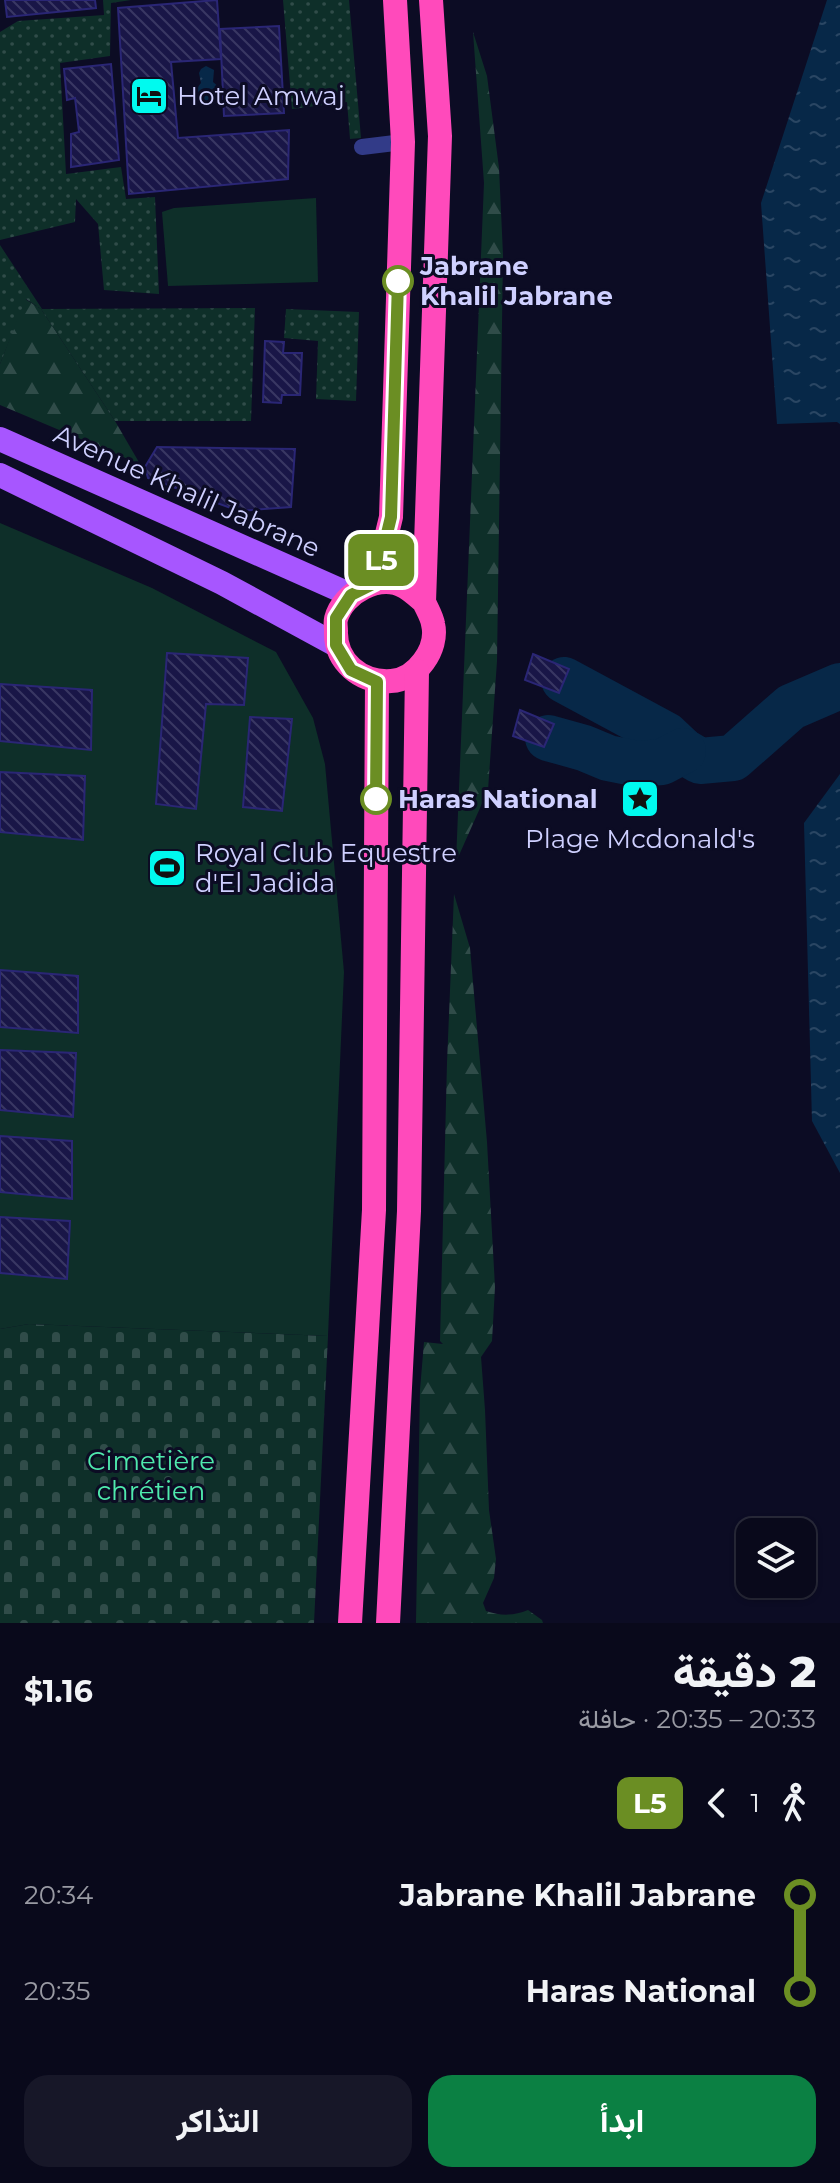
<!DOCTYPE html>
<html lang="ar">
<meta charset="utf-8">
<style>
:root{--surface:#09091b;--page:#171728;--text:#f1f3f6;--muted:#999aa3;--line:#292a3a;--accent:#0b8043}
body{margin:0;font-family:Montserrat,Vazirmatn,sans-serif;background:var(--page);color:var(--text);direction:rtl;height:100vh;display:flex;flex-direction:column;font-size:30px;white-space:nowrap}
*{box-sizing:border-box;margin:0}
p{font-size:26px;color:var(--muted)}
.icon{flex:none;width:44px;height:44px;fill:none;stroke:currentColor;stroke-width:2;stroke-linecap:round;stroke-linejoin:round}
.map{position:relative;height:1623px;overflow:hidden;direction:ltr}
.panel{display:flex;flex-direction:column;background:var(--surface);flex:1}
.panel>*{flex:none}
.badge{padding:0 16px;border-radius:12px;font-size:28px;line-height:52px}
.fabs{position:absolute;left:736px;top:1518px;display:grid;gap:16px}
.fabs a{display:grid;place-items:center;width:80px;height:80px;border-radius:16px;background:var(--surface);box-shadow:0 2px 6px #0004,0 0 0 2px var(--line);font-size:40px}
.map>.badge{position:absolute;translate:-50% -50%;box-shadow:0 0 0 4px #fff}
.legs{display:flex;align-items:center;gap:12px;height:88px;padding:0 24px;font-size:26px}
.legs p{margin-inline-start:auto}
.head{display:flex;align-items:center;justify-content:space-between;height:136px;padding:0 24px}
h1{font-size:44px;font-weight:800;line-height:60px}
.button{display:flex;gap:16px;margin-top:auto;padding:16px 24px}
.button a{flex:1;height:92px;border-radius:24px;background:var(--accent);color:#fff;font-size:32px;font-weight:800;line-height:92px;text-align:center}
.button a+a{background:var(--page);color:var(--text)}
ul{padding:0 24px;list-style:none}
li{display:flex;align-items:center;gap:28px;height:96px;font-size:30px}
li i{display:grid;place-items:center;width:12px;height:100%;margin:0 10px;background:currentColor}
li i::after{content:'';width:20px;height:20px;margin:-10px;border:6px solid;border-radius:50%;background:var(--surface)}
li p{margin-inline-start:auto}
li:first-child i{background:linear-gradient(#0000 50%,currentColor 0)}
li:last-child i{background:linear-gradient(currentColor 50%,#0000 0)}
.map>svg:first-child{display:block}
.forest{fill:url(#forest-firs)}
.cemetery{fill:url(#cemetery-stones)}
.garden{fill:url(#garden-dots)}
.pitch{fill:#0e2f29}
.water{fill:url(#water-ripples)}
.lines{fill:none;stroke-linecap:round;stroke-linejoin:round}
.river{stroke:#072848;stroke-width:46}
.building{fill:url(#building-back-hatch);stroke:#2a2675;stroke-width:2}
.street{stroke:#323b88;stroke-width:16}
.primary{stroke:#a756ff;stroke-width:24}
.highway{stroke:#ff4abb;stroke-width:24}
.line-1-casing{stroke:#fff;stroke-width:18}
.line-1{stroke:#6b8e23;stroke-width:12}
.stop-1-dot{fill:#fff;stroke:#6b8e23;stroke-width:4}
.labels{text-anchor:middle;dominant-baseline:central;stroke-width:6;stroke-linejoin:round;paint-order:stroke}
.poi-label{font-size:26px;fill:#cfd0ff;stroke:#0c0c24;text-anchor:start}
.stop-label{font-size:26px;font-weight:bold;fill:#cfd0ff;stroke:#0c0c24;text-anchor:start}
.street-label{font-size:26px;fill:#cfd0ff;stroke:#0c0c24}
.park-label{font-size:26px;fill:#4feaad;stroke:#0c0c24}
</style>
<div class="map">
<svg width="840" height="1623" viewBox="0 0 840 1623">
<defs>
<pattern id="forest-firs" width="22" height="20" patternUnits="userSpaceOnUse" patternTransform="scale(2)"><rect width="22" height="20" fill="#0e2f29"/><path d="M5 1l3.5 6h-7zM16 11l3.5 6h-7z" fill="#304c49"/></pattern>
<pattern id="cemetery-stones" width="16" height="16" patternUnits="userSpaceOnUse" patternTransform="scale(2)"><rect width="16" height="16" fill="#0e2f29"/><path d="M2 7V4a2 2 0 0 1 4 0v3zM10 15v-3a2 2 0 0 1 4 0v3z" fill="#304c49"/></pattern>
<pattern id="garden-dots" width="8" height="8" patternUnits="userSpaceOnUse" patternTransform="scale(2)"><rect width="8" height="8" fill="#0e2f29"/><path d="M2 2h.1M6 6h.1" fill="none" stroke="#304c49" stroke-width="1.8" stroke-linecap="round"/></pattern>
<pattern id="water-ripples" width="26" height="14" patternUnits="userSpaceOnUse" patternTransform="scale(2)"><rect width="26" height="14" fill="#072848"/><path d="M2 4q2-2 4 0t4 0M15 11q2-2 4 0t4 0" fill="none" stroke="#2a4663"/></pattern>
<pattern id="building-back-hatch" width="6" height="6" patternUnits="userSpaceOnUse" patternTransform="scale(2)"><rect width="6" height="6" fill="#191647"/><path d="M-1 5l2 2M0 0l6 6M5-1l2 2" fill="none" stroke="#393763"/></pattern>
</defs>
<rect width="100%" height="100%" fill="#0c0c24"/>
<g class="forest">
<polygon points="473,32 487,76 499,168 503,255 497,661 488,790 456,862 484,183"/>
<polygon points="25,299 41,309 115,421 140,464 0,405 0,364"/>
<path d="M454 894 470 948 487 1142 495 1287 492 1341 481 1357 485 1410 489 1510 496 1559 494 1578 483 1603 486 1611C501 1616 513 1616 528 1610L542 1620 543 1623H416L420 1390 424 1342 443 1344 440 1341 447 1063Z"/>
</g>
<polygon class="cemetery" points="29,1324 328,1336 314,1623 0,1623 0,1329"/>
<g class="garden">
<polygon points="103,0 131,0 111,3 110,56 60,63 66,174 121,167 126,199 155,197 159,294 104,290 98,224 76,199 75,222 0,240 0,32 18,21 104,15"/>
<polygon points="283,0 349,0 361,138 350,139 347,102 292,109"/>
<polygon points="0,245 42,309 255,308 251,421 115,421 41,309 26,299 0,364"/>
<polygon points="286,309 359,312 356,401 316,399 318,341 284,338"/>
</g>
<g class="pitch">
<polygon points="316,198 318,282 168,286 162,212 174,208"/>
<polygon points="0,523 152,588 276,652 313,718 325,764 344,972 328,1336 29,1324 0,1329"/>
</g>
<g class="water">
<polygon points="827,0 840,0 840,424 837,422 777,424 761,203"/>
<path d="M206 66 214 70 213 82C222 88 221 99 212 106H203C197 99 194 90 201 83L199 73 201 69Z"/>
<polygon points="840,774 840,1173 812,1121 804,823"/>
</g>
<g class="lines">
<g class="river">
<polyline points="564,680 666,735 683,751 700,761 733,758 791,707 840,686"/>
<polyline points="548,738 584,748 608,758 638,764 662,762 683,751"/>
</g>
</g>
<g class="building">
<polygon points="5,0 95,0 96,8 7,17"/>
<polygon points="217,0 221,59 171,62 178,138 289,130 288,179 129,194 118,8"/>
<polygon points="279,26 284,113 224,116 220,29"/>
<polygon points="111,64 119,160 71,167 71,134 79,132 75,98 67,100 64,69"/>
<polygon points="265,341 284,342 283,353 302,353 300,395 282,395 281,403 263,402"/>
<polygon points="157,447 295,449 291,507 239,511 148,478 145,467"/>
<polygon points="167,653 248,658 244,705 206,704 196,809 156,804"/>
<polygon points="533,654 569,669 559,693 525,680"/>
<polygon points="0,684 92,690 91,750 0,741"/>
<polygon points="520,710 554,724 544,747 513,736"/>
<polygon points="250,717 292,719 282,811 243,807"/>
<polygon points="0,772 85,776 83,840 0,832"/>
<polygon points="0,970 78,976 78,1033 0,1027"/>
<polygon points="0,1050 76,1053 73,1117 0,1110"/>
<polygon points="0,1136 72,1141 72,1199 0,1192"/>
<polygon points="0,1217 70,1221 67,1279 0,1273"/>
</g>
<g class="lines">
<polyline class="street" points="362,147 403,142"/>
<g class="primary">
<polyline points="0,439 351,595"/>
<polyline points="0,475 222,583 336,645"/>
</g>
<g class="highway">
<polyline points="375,583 391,517 403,142 395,0"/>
<path d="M424 602C418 597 412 591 405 587 380 573 343 592 336 619 335 623 336 627 336 631 335 662 361 683 391 681 416 680 439 649 433 624 432 617 427 609 424 602L440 136 431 0"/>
<polyline points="350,1623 374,1210 377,682"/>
<polyline points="388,1623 409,1211 417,671"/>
</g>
</g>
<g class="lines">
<g class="line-1-casing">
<polyline id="line-1" points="376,799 377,682 351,670 336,645 336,618 351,595 375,583 391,517 398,281"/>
</g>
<use href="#line-1" class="line-1"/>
</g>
<defs>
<g id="hotel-square" transform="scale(2)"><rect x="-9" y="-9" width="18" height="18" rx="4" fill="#00faef" stroke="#0c0c24"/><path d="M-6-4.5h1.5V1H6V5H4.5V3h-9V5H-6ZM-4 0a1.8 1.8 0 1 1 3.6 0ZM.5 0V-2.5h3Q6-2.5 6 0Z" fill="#111"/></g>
<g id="sight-square" transform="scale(2)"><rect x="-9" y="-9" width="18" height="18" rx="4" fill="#00faef" stroke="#0c0c24"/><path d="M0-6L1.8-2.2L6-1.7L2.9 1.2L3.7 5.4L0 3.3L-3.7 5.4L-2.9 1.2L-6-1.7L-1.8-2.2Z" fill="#111"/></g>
<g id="stadium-square" transform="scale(2)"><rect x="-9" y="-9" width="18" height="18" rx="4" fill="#00faef" stroke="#0c0c24"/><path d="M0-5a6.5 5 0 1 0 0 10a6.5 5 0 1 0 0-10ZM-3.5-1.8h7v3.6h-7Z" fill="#111"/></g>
</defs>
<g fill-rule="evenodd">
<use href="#hotel-square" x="149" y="96"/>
<use href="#sight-square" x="640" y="799"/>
<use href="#stadium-square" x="167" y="868"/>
</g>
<g class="stop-1-dot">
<circle cx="398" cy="281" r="14"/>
<circle cx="376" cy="799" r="14"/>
</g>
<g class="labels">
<g class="poi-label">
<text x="177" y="96">Hotel Amwaj</text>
<text x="640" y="839" text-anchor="middle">Plage Mcdonald's</text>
<text x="195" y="853">Royal Club Equestre<tspan x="195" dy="30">d'El Jadida</tspan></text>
</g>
<g class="stop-label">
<text x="420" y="266">Jabrane<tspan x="420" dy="30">Khalil Jabrane</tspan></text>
<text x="398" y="799">Haras National</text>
</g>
<g class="street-label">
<text transform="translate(187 491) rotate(24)">Avenue Khalil Jabrane</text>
</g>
<g class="park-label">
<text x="151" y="1461">Cimetière<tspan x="151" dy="30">chrétien</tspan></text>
</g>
</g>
</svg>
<div class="fabs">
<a><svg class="icon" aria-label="layers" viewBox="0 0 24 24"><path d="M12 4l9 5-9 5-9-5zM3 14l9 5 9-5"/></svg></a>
</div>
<b class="badge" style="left:381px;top:560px;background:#6b8e23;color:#fff">L5</b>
</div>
<section class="panel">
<div class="head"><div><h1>2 دقيقة</h1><p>20:33 – 20:35 · حافلة</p></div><b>$1.16</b></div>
<div class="legs"><svg class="icon" aria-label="walk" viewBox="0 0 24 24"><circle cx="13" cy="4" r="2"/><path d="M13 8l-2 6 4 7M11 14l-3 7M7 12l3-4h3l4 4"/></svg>1<svg class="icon" aria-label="back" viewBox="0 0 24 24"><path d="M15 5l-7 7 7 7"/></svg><b class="badge" style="background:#6b8e23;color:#fff">L5</b></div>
<ul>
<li><i style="color:#6b8e23"></i><b>Jabrane Khalil Jabrane</b><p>20:34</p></li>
<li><i style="color:#6b8e23"></i><b>Haras National</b><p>20:35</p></li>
</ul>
<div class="button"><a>ابدأ</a><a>التذاكر</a></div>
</section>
